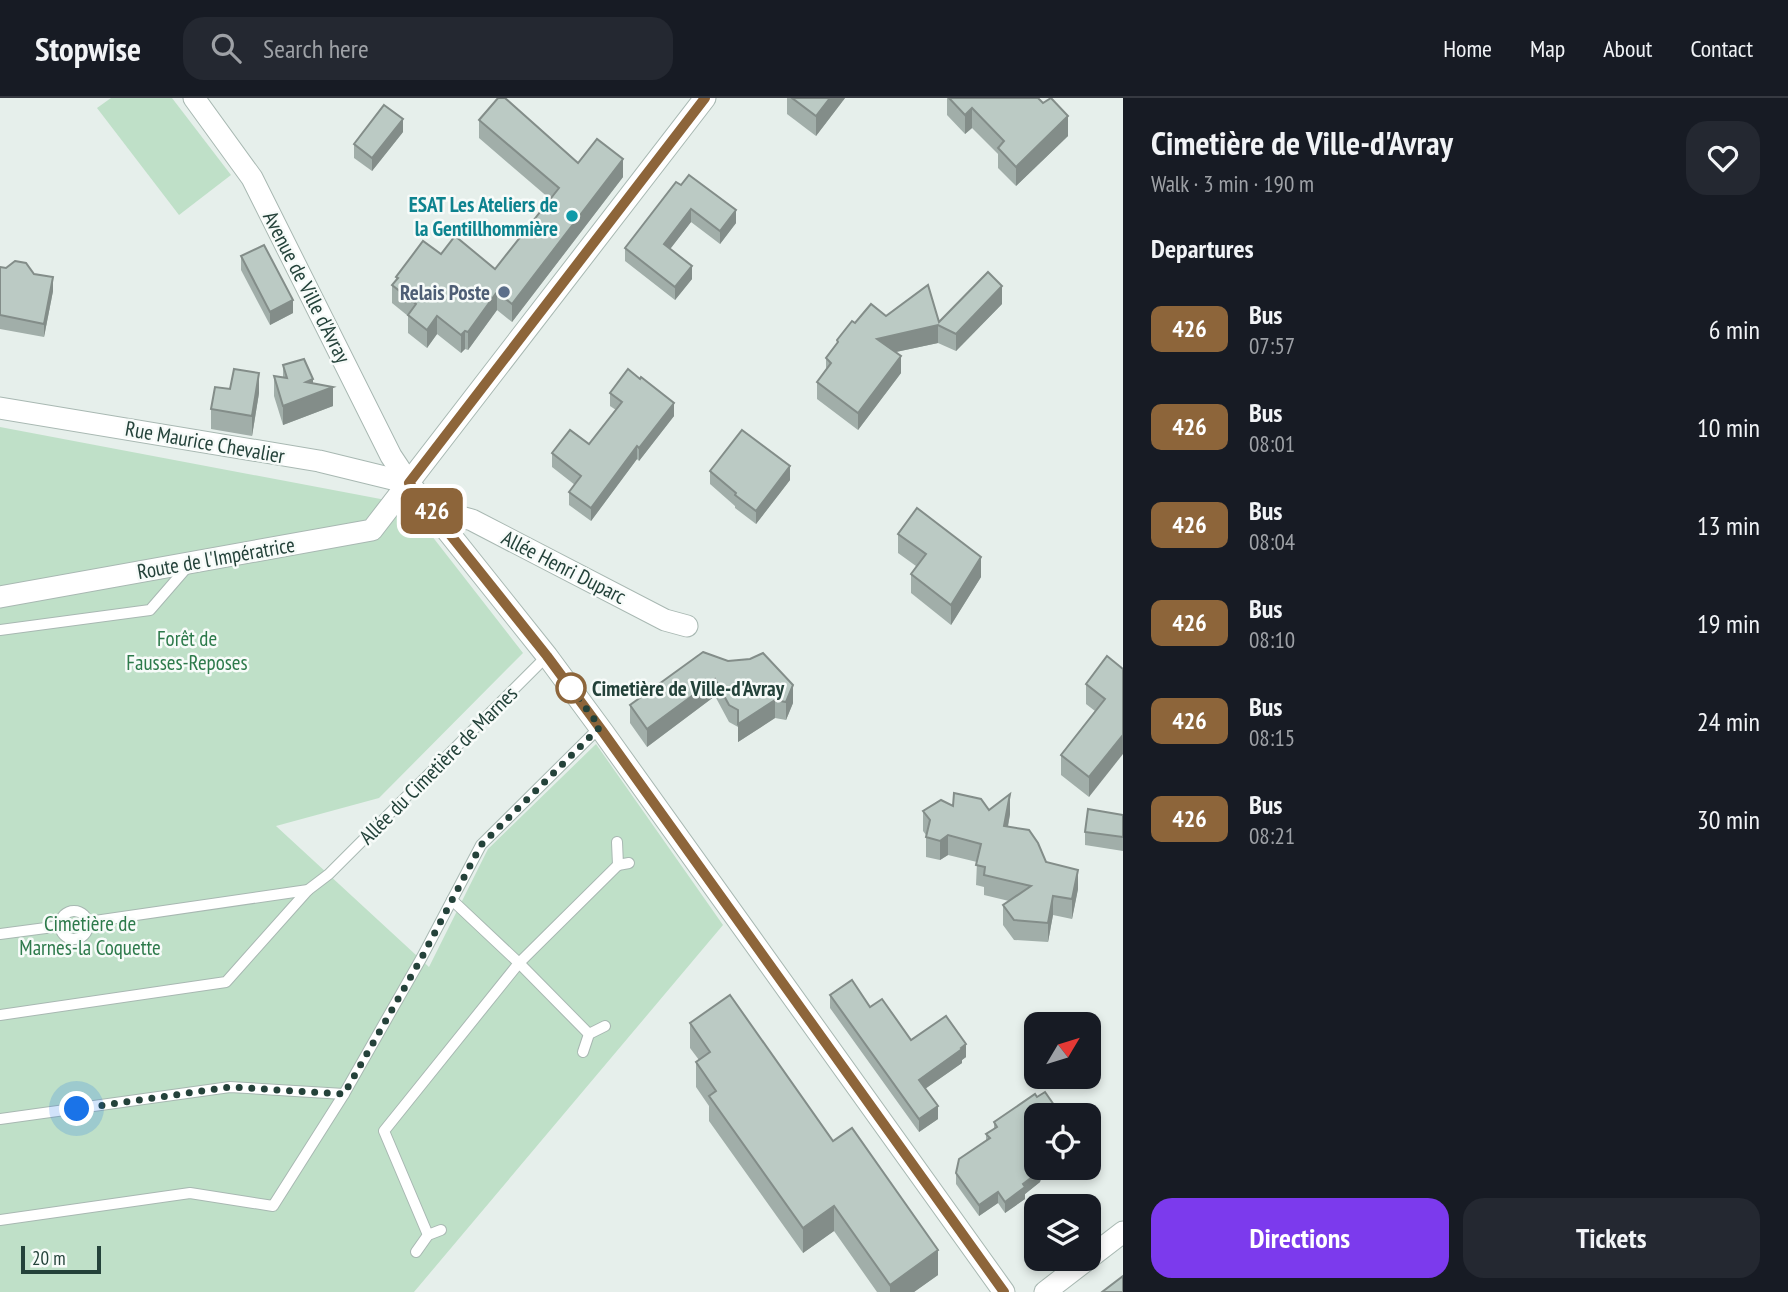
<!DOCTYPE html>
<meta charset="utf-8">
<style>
:root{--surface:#171b24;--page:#242831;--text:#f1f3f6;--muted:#9ea1a6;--line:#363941;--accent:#7c3aed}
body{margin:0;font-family:"PT Sans Narrow",sans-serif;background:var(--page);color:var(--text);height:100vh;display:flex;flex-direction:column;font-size:26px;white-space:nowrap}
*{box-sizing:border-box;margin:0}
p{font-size:23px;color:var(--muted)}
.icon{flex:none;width:38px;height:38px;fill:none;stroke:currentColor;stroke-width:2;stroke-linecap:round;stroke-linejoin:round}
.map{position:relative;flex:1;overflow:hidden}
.sheet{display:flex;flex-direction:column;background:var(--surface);width:665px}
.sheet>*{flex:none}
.badge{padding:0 14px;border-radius:10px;font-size:24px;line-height:46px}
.needle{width:46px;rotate:52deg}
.fabs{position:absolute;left:1024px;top:914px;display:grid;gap:14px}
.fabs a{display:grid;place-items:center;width:77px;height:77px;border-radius:14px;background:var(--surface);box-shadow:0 4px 10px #0003;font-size:35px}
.scale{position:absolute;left:21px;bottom:18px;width:80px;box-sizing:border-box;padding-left:7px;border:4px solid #24423a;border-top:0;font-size:19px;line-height:24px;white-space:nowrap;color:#24423a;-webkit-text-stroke:5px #f7fbf9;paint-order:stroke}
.you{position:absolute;width:35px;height:35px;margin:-18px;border:5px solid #fff;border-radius:50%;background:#1a73e8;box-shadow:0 0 0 10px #1a73e833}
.map>.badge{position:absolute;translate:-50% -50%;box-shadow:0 0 0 4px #fff}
h2{padding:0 28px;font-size:26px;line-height:63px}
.round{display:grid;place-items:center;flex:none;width:74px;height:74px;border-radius:21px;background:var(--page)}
.head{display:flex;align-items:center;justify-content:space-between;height:119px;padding:0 28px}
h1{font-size:33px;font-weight:600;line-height:52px}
.cta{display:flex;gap:14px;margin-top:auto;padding:14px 28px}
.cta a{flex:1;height:80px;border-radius:21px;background:var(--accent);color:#fff;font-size:28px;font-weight:600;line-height:80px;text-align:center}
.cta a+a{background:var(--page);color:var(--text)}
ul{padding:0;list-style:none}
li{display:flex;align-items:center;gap:21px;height:98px;padding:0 28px}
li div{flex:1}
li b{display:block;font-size:26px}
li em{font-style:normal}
li .badge{min-width:77px;font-weight:700;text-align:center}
header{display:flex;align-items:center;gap:42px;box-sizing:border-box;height:98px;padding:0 35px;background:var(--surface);border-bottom:2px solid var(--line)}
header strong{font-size:33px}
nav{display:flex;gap:38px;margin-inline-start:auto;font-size:24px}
.search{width:490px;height:63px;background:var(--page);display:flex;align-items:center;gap:18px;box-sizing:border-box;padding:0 24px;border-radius:21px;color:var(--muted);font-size:26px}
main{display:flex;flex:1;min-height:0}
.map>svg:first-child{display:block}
.green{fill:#bfe0c8}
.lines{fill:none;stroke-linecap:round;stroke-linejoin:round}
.lane-casing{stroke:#a8b8b2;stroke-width:12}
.street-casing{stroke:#a8b8b2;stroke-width:23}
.lane{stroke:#fff;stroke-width:10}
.street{stroke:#fff;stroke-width:21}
.wall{fill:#a1aea9}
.shaded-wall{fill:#838d89}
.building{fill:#bbcac4;stroke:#838d89;stroke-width:2}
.line-casing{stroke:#fff;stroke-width:16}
.line{stroke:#8d653a;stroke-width:10}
.walk{stroke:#24423a;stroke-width:7;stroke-dasharray:0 12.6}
.culture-dot{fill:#0f9aa8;stroke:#f7fbf9;stroke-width:2.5}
.service-dot{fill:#5c6f8a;stroke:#f7fbf9;stroke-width:2.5}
.stop-dot{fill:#fff;stroke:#8d653a;stroke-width:3.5}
.labels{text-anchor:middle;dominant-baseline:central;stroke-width:5;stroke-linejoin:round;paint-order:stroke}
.culture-label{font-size:21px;font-weight:bold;fill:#0d838f;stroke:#f7fbf9;text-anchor:end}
.street-label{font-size:21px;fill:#24423a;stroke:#f7fbf9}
.service-label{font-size:21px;font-weight:bold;fill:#4e5e75;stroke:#f7fbf9;text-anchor:end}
.park-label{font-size:21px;fill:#2d7a4b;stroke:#f7fbf9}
.stop-label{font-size:21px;font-weight:bold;fill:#24423a;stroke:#f7fbf9;text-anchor:start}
</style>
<header>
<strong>Stopwise</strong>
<div class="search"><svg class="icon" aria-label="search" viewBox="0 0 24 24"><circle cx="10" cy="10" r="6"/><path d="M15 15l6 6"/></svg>Search here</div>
<nav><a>Home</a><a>Map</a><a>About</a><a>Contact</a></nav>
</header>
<main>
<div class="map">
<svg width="1123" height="1194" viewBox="0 0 1123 1194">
<rect width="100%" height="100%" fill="#e6efeb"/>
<g class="green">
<polygon points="111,0 172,0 231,77 179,117 97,10"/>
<polygon points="0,329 407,406 523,555 379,700 276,728 429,869 488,751 596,646 723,827 414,1194 0,1194"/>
</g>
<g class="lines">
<g class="lane-casing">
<g id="lane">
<polyline points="0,532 150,512 189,467"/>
<polyline points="617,744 618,767 629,765"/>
<polyline points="452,802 519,865 589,936"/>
<circle cx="74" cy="827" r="14"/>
<polyline points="88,824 308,792 329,776 547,558"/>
<polyline points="0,836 61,828"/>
<polyline points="0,917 226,884 308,792"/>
<polyline points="583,954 589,936 605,928"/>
<polyline points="0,1021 230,989 344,996"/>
<polyline points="0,1122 190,1095 273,1108 344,996 422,859 481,747 600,629"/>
<polyline points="428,1137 384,1033 519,865 618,767"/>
<polyline points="416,1154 428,1137 441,1132"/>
</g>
</g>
<g class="street-casing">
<g id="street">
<polyline points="194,0 252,80 391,358 409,385 547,558 603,634 1004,1194"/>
<polyline points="0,310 319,363 409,385"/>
<polyline points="442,426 454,417 472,422 665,522 687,528"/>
<polyline points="0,499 372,432 705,0"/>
<polyline points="1045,1194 1123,1134"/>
</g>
</g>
<use href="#lane" class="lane"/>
<use href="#street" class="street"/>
</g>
<g class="wall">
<polygon points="787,0 845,0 816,38 787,16"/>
<polygon points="947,0 1038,0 1068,38 1016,88 998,70 998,56 972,30 965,36 947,17"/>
<polygon points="479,22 578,65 623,79 512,224 497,212 468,252 465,251 461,255 437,236 427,250 408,235 408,218 392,205 392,187 396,182 396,179 441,156 495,171 550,101 479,40"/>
<polygon points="403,34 372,73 354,60 354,46"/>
<polygon points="676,84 736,125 720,146 691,124 670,151 692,181 675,202 625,163 625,150"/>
<polygon points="241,158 293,215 270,227 241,172"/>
<polygon points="0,169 34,176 53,193 44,239 0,231"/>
<polygon points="1002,206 956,253 938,245 896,254 901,275 858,332 817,301 817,284 826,272 826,260 837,246 837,242 855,225 886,218 939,224"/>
<polygon points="283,267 313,285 333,308 283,327 274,298 274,278 283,280"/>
<polygon points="230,291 259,295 252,338 211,331 211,311"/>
<polygon points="610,295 674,318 639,363 637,361 591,423 569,407 569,394 575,387 552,369 552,355 589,346 616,312 610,308"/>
<polygon points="710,373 790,382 756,426 735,410 735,408 710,386"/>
<polygon points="898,436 981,479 951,527 911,495 911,476 916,468 898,455"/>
<polygon points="703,554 793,605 786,622 775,620 738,644 738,629 729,624 715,598 647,649 630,625 630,607"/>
<polygon points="1123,571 1089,699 1061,677 1061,657 1095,613 1086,606 1086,586"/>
<polygon points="953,708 989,712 1010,716 1008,729 1078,791 1072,821 1053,817 1048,844 1014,842 1003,827 1003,807 1009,803 984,797 984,789 976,787 977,764 948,757 940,762 926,759 926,737 923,733 923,713"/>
<polygon points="1123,717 1123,753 1085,747 1085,734"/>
<polygon points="830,897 870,909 911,942 966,959 962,962 962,965 925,991 938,1021 919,1034 830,910"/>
<polygon points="690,925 833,1043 938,1177 914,1194 877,1194 834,1133 803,1155 709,1023 709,1008 696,989 696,964 699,962 690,950"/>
<polygon points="994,1024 1042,1077 1040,1084 1025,1096 1025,1101 1005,1115 998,1105 979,1118 956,1086 956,1075 986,1043 986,1036 994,1031"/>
</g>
<g class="shaded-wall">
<polygon points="830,0 845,0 816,38 816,18"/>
<polygon points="972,10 972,30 965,36 965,17"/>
<polygon points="1068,18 1068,38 1016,88 1016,69"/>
<polygon points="403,21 403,34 372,73 372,60"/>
<polygon points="623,61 623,79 512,224 512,206"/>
<polygon points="691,111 691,124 664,159 664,146"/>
<polygon points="736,112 736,125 720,146 720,133"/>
<polygon points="692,168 692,181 675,202 675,189"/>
<polygon points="53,179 53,193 44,239 44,226"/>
<polygon points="1002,188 1002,206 956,253 956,236"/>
<polygon points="497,194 497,212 468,252 468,234"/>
<polygon points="293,202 293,215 270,227 270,214"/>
<polygon points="437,218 437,236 427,250 427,232"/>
<polygon points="938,227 938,245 877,258 877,241"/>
<polygon points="465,233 465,251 461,255 461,237"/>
<polygon points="901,258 901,275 858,332 858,315"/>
<polygon points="259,275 259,295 252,338 252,318"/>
<polygon points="313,281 313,296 333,289 333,308 283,327 283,308 306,284"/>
<polygon points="674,305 674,318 639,363 639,350"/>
<polygon points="637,348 637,361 591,423 591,410"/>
<polygon points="790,368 790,382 756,426 756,413"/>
<polygon points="981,459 981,479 951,527 951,507"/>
<polygon points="715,581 715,598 647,649 647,631"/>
<polygon points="793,587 793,605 786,622 786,604"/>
<polygon points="775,602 775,620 738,644 738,626"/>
<polygon points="1123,637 1123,656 1089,699 1089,679"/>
<polygon points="1010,696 1010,716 1004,748 1004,728"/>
<polygon points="948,737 948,757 940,762 940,743"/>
<polygon points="1078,772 1078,791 1072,821 1072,801"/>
<polygon points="1053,798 1053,817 1048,844 1048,825"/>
<polygon points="966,946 966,959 962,962 962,965 919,995 919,982"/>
<polygon points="938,1008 938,1021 919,1034 919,1021"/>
<polygon points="1041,1069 1053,1069 1042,1077 1040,1084 1025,1096 1025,1101 1005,1115 1005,1104"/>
<polygon points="998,1094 998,1105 979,1118 979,1107"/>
<polygon points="834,1108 834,1133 803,1155 803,1130"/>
<polygon points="938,1152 938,1177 914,1194 890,1194 890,1187"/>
</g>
<g class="building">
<polygon points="498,0 505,0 578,65 597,41 623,61 512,206 497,194 468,234 465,233 461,237 437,218 427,232 408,217 416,206 392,187 398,180 396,179 423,143 441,156 455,138 495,171 559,90 479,22"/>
<polygon points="792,0 830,0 816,18"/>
<polygon points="949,0 1038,0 1043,5 1051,0 1068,18 1016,69 998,50 1004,43 972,10 965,17"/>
<polygon points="384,7 403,21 372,60 354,46"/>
<polygon points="689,77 736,112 720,133 691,111 664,146 692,168 675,189 625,150 676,84 681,87"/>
<polygon points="264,147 293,202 270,214 241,158"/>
<polygon points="15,163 26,165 34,176 53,179 44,226 0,217 0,169 6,170"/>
<polygon points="988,174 1002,188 956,236 938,227 877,241 901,258 858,315 817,284 831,265 826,260 838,244 837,242 852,223 855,225 871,206 886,218 928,187 939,224"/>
<polygon points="304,261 313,281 306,284 333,289 283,308 274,278 287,280 283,267"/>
<polygon points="234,271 259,275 252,318 211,311 215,289 230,291"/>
<polygon points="628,271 640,281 641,279 674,305 639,350 637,348 591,410 569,394 581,378 552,355 570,332 589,346 622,304 610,295"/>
<polygon points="742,332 790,368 756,413 735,397 736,395 710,373"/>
<polygon points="917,410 981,459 951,507 911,476 926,456 898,436"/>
<polygon points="703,554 728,563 750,561 763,555 793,587 786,604 775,602 738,626 738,612 729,607 715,581 647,631 630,607"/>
<polygon points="1107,558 1123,571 1123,637 1089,679 1061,657 1105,601 1086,586"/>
<polygon points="954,695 981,701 989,712 1010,696 1004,728 1029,732 1038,745 1046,764 1078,772 1072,801 1053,798 1048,825 1014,822 1003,807 1031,788 984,777 985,769 976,767 981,746 948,737 940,743 926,739 930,722 923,713 941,702 953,708"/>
<polygon points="1088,711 1123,717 1123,739 1085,734"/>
<polygon points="852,882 870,909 882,901 911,942 946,918 966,946 961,950 962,951 919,982 938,1008 919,1021 830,897"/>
<polygon points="730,897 833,1043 852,1030 938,1152 890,1187 834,1108 803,1130 709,998 716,993 696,964 710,954 690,925"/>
<polygon points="1045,994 1061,1017 1036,1017 1036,1069 1041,1069 1040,1073 1023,1086 1025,1089 1005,1104 998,1094 979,1107 956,1075 959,1061 990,1040 986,1036 997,1029 994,1024 1035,996 1037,999"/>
<polygon points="1123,1178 1123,1194 1102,1194"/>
</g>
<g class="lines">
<g class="line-casing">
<polyline id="line" points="705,0 409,385 547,558 603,634 1004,1194"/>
</g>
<use href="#line" class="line"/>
<polyline class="walk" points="77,1011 230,989 344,996 422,859 481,747 600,629 571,590"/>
</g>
<circle class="culture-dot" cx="572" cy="118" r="7"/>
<circle class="service-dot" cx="504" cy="194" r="7"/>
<circle class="stop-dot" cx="571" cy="590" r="14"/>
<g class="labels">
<g class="culture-label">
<text x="558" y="106">ESAT Les Ateliers de<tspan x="558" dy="24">la Gentillhommière</tspan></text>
</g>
<g class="street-label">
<text transform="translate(307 189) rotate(63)">Avenue de Ville d'Avray</text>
<text transform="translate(205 344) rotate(10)">Rue Maurice Chevalier</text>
<text transform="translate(216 460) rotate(-10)">Route de l'Impératrice</text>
<text transform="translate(564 469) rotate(27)">Allée Henri Duparc</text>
<text transform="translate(438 667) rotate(-45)">Allée du Cimetière de Marnes</text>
</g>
<g class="service-label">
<text x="490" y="194">Relais Poste</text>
</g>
<g class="park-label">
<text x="187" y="540">Forêt de<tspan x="187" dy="24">Fausses-Reposes</tspan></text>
<text x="90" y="825">Cimetière de<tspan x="90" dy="24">Marnes-la Coquette</tspan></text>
</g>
<g class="stop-label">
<text x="592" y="590">Cimetière de Ville-d'Avray</text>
</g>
</g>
</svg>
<div class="fabs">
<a><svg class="needle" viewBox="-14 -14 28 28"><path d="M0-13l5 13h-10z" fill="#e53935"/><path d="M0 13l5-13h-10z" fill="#9ea1a6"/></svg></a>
<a><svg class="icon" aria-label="locate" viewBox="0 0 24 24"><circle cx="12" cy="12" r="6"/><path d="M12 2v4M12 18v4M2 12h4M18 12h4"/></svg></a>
<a><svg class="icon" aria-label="layers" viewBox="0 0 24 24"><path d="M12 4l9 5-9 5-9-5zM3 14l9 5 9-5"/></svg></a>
</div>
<div class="scale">20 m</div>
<div class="you" style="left:77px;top:1011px"></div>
<b class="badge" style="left:432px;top:413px;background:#8d653a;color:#fff">426</b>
</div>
<section class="sheet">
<div class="head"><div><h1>Cimetière de Ville-d'Avray</h1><p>Walk · 3 min · 190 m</p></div><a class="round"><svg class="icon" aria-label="heart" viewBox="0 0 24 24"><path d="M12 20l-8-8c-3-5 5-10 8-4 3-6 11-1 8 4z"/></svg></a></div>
<h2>Departures</h2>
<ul>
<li><span class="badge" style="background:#8d653a;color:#fff">426</span><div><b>Bus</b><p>07:57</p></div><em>6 min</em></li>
<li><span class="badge" style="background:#8d653a;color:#fff">426</span><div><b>Bus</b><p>08:01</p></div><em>10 min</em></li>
<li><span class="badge" style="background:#8d653a;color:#fff">426</span><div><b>Bus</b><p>08:04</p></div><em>13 min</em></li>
<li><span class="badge" style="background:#8d653a;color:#fff">426</span><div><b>Bus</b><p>08:10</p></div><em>19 min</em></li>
<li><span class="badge" style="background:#8d653a;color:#fff">426</span><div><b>Bus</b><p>08:15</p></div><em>24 min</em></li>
<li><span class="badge" style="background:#8d653a;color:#fff">426</span><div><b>Bus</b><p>08:21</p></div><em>30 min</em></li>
</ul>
<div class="cta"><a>Directions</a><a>Tickets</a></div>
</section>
</main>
